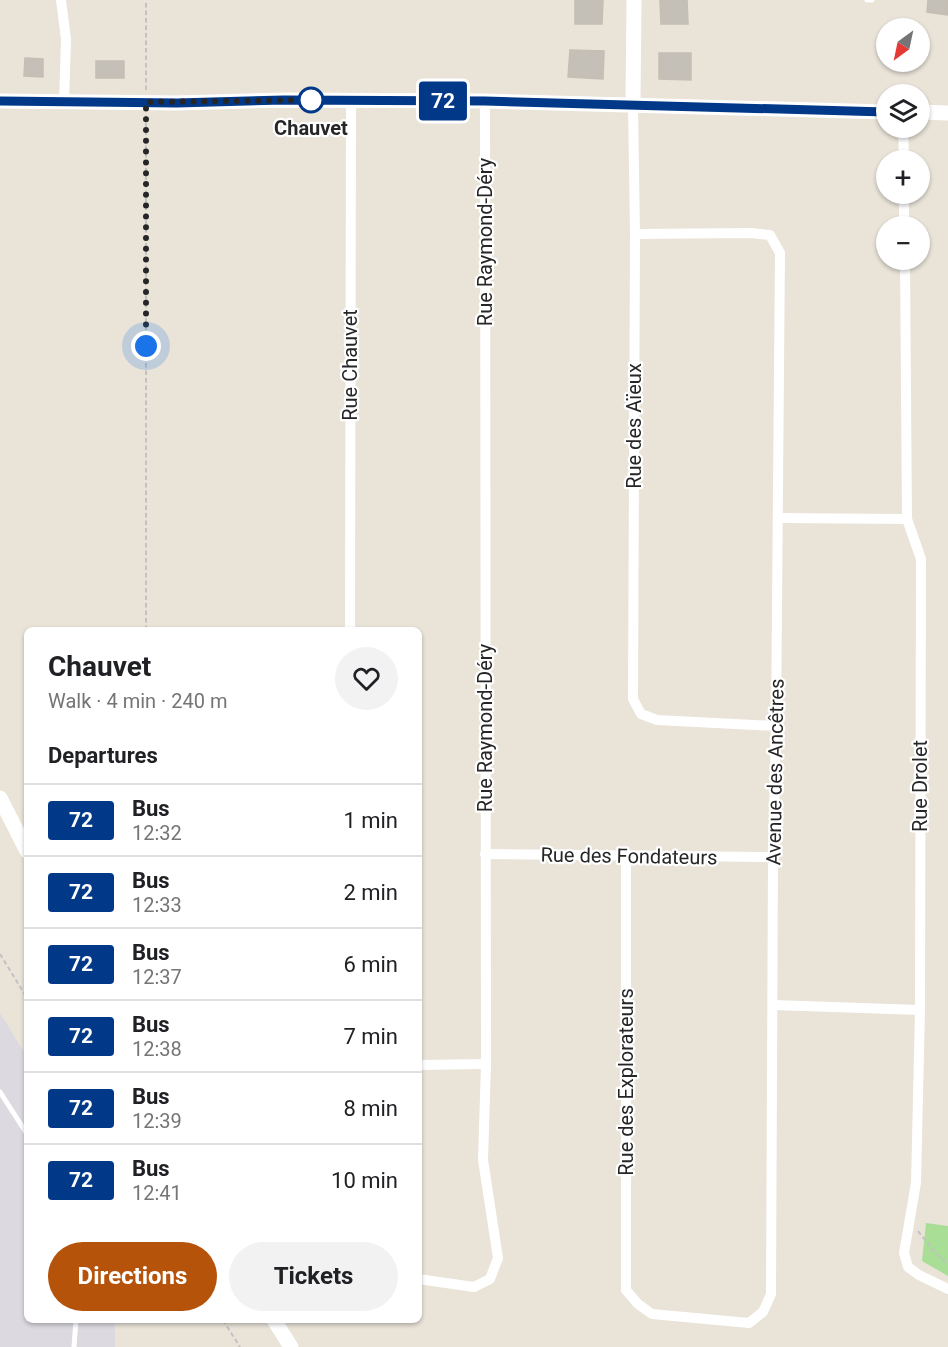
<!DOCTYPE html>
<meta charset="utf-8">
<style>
:root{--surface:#fff;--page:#f2f2f2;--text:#202124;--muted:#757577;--line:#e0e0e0;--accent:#b45309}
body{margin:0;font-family:Roboto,sans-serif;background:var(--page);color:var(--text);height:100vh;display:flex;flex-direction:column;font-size:22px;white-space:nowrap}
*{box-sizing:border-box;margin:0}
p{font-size:20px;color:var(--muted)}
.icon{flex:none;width:33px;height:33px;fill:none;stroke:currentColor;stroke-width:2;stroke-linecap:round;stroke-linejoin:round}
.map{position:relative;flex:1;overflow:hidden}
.panel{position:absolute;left:24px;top:627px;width:398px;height:696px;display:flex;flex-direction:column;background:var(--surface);border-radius:9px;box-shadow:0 2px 4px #0004}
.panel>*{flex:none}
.badge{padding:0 12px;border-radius:4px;font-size:21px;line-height:39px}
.needle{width:39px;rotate:213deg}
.fabs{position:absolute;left:876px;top:18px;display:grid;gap:12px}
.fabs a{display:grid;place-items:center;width:54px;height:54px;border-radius:50%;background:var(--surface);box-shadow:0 2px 4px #0004;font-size:30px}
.you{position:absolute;width:30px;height:30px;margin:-15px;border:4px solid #fff;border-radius:50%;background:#1a73e8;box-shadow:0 0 0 9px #1a73e833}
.map>.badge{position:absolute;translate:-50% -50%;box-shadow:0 0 0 3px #fff}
h2{padding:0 24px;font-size:22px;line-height:54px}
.round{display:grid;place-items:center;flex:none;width:63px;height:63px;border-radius:32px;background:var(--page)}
.summary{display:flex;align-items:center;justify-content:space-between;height:102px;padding:0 24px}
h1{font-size:28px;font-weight:700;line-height:45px}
.button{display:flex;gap:12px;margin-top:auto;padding:12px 24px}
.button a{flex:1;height:69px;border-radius:36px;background:var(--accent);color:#fff;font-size:24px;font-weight:700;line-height:69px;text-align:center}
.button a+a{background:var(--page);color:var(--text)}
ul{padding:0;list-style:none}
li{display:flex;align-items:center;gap:18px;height:72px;padding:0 24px;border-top:2px solid var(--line)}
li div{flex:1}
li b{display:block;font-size:22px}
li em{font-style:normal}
li .badge{min-width:66px;font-weight:700;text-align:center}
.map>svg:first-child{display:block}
.industrial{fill:#dcd9e1}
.green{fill:#a8de96}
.building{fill:#c4c0b8;stroke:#c4bfb2;stroke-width:1.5}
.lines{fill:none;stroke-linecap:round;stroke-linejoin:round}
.path{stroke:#c2c2c2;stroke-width:2;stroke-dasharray:4.5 3;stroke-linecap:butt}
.lane{stroke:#fff;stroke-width:5}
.street{stroke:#fff;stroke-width:10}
.secondary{stroke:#fff;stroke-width:15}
.line-casing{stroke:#fff;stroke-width:14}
.line{stroke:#013888;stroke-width:9}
.walk{stroke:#262626;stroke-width:6;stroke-dasharray:0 10.8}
.stop-dot{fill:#fff;stroke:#013888;stroke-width:3}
.labels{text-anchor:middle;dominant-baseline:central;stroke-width:4.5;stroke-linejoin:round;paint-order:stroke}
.stop-label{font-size:20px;font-weight:bold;fill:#262626;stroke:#fff}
.street-label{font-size:20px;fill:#262626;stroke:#fff}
</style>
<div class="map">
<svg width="948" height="1347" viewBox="0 0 948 1347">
<rect width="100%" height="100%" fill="#e9e3d8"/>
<polygon class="industrial" points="0,1013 27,1057 27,1320 115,1320 115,1347 0,1347"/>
<polygon class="green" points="926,1223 948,1226 948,1276 922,1261"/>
<g class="building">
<polygon points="575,0 603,0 602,24 575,24"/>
<polygon points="660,0 687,0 688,24 661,24"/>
<polygon points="928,0 948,0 948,15 927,12"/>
<polygon points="570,50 604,51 603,79 568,77"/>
<polygon points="659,53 691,53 691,80 659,79"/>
<polygon points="25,58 43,59 43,77 24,76"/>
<rect x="96" y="61" width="28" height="17"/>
</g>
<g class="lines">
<g class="path">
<polyline points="146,90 146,0"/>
<polyline points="146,630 146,114"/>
<polyline points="0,954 27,998"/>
<polyline points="918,1231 935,1253 948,1264"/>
<polyline points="223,1320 240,1347"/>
</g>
<g class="lane">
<polyline points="867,0 872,0"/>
<polyline points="0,1092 27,1134"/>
<polyline points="74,1347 76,1320"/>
</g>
<g class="street">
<polyline points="61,0 66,39 64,102"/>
<polyline points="348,101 351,108 350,630"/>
<polyline points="633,104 635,234 633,699 641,714 657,720 776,726"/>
<polyline points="903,128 904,160"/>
<polyline points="904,194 904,226"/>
<polyline points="905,260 907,519 921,559 920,1010 916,1183 904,1253 908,1267 919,1275 948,1289"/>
<polyline points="778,518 907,519"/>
<polyline points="485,854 773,857"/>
<polyline points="626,856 626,1290 638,1304 652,1314 749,1323 763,1312 771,1294 773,857 776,726 780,253 770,235 751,233 635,234"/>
<polyline points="774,1005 920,1010"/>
<polyline points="418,1065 486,1064"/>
<polyline points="418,1279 474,1287 490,1279 498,1258 483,1160 486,1064 485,101"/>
</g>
<g class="secondary">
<polyline points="0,101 177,103 284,100 485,101 886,112"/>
<polyline points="633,104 634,0"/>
<polyline points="920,112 948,113"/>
<polyline points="0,798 27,851"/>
<polyline points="274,1320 291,1347"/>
</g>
</g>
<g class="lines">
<g class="line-casing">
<polyline id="line" points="0,101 177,103 284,100 485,101 886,112"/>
</g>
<use href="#line" class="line"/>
<polyline class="walk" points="146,346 146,102 311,100"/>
</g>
<circle class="stop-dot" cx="311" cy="100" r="12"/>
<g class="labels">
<g class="stop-label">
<text x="311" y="128">Chauvet</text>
</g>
<g class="street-label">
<text transform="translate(485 242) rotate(-90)">Rue Raymond-Déry</text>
<text transform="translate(350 365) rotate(-90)">Rue Chauvet</text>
<text transform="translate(634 426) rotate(-90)">Rue des Aïeux</text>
<text transform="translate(485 728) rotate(-90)">Rue Raymond-Déry</text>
<text transform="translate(775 772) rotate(-89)">Avenue des Ancêtres</text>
<text transform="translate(920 786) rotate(-90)">Rue Drolet</text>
<text transform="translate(629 856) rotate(1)">Rue des Fondateurs</text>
<text transform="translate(626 1082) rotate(-90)">Rue des Explorateurs</text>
</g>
</g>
</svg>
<div class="fabs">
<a><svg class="needle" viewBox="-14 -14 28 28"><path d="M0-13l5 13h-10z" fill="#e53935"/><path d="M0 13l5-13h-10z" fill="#757577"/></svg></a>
<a><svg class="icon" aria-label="layers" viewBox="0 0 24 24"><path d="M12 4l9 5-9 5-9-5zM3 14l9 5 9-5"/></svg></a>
<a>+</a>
<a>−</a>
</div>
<div class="you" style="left:146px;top:346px"></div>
<b class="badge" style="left:443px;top:101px;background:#013888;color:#fff">72</b>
<section class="panel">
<div class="summary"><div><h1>Chauvet</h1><p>Walk · 4 min · 240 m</p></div><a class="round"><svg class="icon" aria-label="heart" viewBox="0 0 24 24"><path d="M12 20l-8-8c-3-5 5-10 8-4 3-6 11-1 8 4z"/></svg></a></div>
<h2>Departures</h2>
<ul>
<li><span class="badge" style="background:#013888;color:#fff">72</span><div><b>Bus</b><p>12:32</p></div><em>1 min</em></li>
<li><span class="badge" style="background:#013888;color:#fff">72</span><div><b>Bus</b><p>12:33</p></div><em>2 min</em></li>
<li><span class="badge" style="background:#013888;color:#fff">72</span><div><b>Bus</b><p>12:37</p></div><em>6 min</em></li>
<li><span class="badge" style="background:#013888;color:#fff">72</span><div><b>Bus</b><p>12:38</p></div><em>7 min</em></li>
<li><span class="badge" style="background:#013888;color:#fff">72</span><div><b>Bus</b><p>12:39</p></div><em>8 min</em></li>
<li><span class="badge" style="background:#013888;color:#fff">72</span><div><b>Bus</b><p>12:41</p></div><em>10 min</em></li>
</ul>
<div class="button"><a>Directions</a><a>Tickets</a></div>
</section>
</div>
